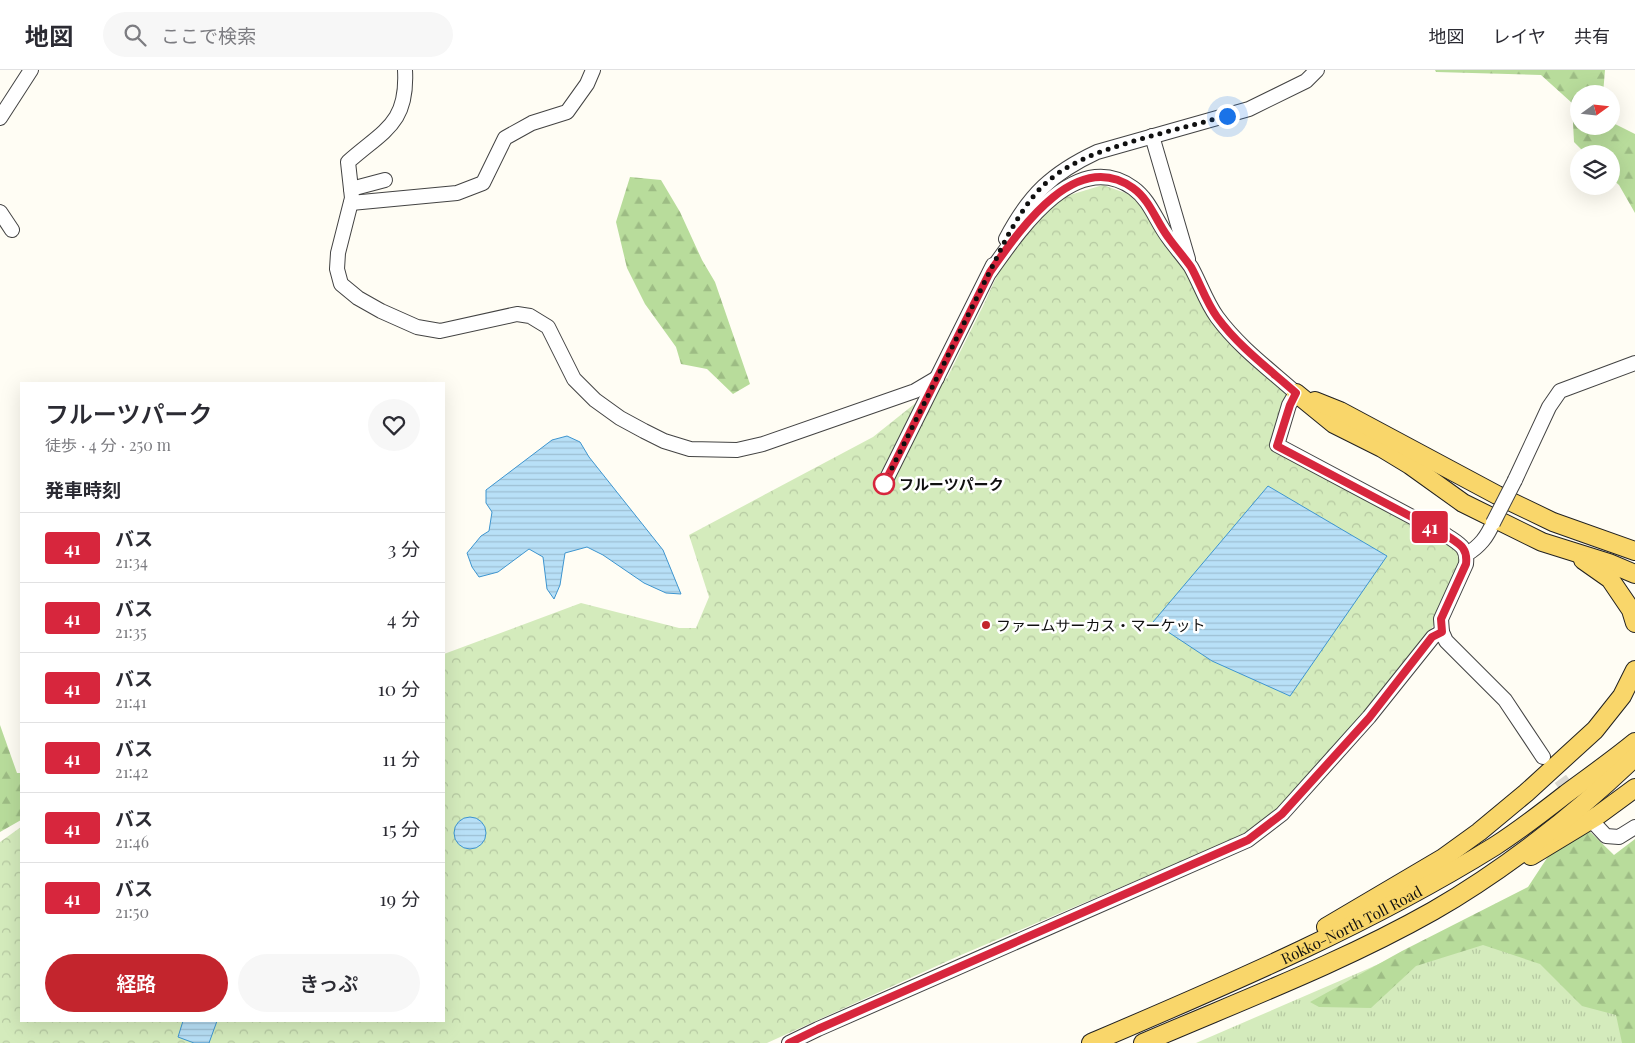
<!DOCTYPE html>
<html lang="ja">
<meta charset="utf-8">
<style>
:root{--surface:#fff;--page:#f7f7f7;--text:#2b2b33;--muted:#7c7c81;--line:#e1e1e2;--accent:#c3252d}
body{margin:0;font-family:"Playfair Display","Noto Sans JP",serif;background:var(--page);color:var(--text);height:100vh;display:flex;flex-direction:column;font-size:19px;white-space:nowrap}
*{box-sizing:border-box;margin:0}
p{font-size:16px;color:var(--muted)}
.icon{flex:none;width:28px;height:28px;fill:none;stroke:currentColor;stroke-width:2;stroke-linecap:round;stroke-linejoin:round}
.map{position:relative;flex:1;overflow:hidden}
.side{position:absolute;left:20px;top:312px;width:425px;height:640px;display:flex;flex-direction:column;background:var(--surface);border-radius:0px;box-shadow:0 5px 20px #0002}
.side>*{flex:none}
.badge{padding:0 10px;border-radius:4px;font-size:18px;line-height:32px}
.needle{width:32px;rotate:75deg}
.tools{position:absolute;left:1570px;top:15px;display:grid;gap:10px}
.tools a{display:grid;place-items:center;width:50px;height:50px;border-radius:50%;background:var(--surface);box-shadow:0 5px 20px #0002;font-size:25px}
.you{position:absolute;width:25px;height:25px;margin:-12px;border:4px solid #fff;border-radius:50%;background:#1a73e8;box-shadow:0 0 0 8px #1a73e833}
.map>.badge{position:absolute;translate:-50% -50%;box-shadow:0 0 0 2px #fff}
h2{padding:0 25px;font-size:19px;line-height:45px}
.round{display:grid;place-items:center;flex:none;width:52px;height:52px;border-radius:26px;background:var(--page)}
.summary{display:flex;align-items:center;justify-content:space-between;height:85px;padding:0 25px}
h1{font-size:24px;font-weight:600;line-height:38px}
.primary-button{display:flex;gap:10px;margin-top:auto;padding:10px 25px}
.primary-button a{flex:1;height:58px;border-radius:30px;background:var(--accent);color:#fff;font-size:20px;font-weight:600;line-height:58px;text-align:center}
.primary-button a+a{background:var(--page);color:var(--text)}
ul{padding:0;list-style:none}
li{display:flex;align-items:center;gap:15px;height:70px;padding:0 25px;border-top:1px solid var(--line)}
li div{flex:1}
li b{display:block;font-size:19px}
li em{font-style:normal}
li .badge{min-width:55px;font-weight:700;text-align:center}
header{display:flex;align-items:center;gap:30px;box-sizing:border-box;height:70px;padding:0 25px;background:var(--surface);border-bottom:1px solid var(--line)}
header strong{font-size:24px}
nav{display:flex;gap:28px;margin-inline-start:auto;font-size:18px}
.search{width:350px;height:45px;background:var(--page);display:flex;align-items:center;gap:12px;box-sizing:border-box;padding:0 18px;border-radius:28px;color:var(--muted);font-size:19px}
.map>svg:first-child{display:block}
.grass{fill:url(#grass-tufts)}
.forest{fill:url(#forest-firs)}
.park{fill:url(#park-crowns)}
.water{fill:url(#water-rules);stroke:#3e95cf}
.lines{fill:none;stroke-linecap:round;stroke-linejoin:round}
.minor-tunnel{stroke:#dbd9d2;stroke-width:14;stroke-dasharray:14 7;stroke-linecap:butt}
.minor-casing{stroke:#434343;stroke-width:16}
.major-casing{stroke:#212121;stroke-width:20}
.minor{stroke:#fff;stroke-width:14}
.major{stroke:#f9d66a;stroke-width:18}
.minor-bridge-casing{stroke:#434343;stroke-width:16;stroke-linecap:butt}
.minor-bridge{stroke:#fff;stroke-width:14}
.line-casing{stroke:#fff;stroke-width:11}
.line{stroke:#d7263d;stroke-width:8}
.walk{stroke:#101010;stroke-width:5;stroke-dasharray:0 9}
.stop-dot{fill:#fff;stroke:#d7263d;stroke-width:2.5}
.poi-dot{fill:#c3252d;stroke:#fff;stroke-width:2}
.labels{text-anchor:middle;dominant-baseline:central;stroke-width:5;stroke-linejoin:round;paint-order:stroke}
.stop-label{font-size:15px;font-weight:bold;fill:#101010;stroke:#fff;text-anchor:start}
.poi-label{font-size:15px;fill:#101010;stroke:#fff;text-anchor:start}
.street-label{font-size:15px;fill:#101010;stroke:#fff}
</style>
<header>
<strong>地図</strong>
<div class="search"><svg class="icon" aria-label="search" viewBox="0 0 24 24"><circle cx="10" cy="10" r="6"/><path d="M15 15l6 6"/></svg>ここで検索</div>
<nav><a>地図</a><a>レイヤ</a><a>共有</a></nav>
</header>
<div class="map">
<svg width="1635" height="973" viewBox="0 0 1635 973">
<defs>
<pattern id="grass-tufts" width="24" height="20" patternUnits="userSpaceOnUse" patternTransform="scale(1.25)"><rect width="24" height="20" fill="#d4ebbc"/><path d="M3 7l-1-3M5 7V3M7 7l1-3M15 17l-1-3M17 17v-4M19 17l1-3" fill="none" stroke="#b5c8a1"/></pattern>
<pattern id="forest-firs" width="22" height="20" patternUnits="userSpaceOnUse" patternTransform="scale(1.25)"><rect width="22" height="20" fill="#b8dc9b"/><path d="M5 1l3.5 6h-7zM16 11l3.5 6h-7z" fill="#9dbc84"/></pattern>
<pattern id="park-crowns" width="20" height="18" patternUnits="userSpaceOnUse" patternTransform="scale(1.25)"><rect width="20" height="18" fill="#d4ebbc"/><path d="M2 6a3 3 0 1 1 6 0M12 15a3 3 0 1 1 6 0" fill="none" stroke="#b5c8a1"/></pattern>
<pattern id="water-rules" width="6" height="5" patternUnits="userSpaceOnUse" patternTransform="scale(1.25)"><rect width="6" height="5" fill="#b8e0f7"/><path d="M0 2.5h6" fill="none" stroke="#9dbfd3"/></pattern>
</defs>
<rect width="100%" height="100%" fill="#fffdf4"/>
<polygon class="grass" points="1523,838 1616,902 1635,973 1196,973 1402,884"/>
<g class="forest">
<polygon points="1435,0 1605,0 1603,24 1579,24 1579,56 1611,56 1611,52 1635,64 1635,143 1619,115 1611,108 1611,84 1586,84 1574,72 1572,33 1541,5 1436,2"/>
<polygon points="630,107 661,110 680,142 702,190 715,212 750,314 733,324 707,299 681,294 676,277 645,234 627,198 616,152"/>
<polygon points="0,655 17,703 21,703 21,750 0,762"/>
<polygon points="1580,752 1614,785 1635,769 1635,973 1622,973 1616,945 1582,936 1540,894 1483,875 1416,896 1371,938 1319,937 1310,932 1402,881 1528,817 1564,762"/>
</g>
<polygon class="park" points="1103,115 1131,125 1149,146 1189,199 1224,263 1296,323 1274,378 1434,465 1462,483 1456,506 1437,551 1386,619 1278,740 1241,766 961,885 767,973 0,973 0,772 21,757 21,951 444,951 444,584 581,533 679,558 696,558 709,527 689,465 873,367 947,308 983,236 1015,167 1040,134"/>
<g class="water">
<polygon points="567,366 580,372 589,387 663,480 681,524 666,523 644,513 603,485 587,477 565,483 560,515 554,529 547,519 543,487 529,479 498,502 479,507 472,497 467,483 481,466 489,461 492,442 486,433 486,420 552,370"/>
<polygon points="1268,416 1387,486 1290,626 1212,591 1153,552"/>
<circle cx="470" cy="763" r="16"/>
<polygon points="183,951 217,951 209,973 194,973 178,967"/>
</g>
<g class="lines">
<polyline class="minor-tunnel" points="1548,692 1575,729"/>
<g class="minor-casing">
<g id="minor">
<path d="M405 0C408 54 384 60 348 92L352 128 338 183 337 199 341 214 358 228 381 241 417 257 440 261 517 244 530 246 548 257 574 309 595 330 620 348 644 361 664 371 690 379 737 380 763 374 915 321 937 308"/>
<polyline points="0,48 31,0"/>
<polyline points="1152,66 1188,189"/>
<polyline points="351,119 385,110"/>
<polyline points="351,133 457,123 483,113 505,68 532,53 567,42 587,14 593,0"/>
<polyline points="0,142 12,160"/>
<path d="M1006 169C1029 125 1052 103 1097 82L1249 39 1306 11 1317 0"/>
<path d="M990 202C1019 161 1075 77 1133 118 1150 130 1156 151 1168 167 1175 177 1184 187 1191 197 1200 213 1206 232 1217 247 1239 277 1269 299 1296 323L1289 335 1277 375 1446 465C1459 474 1468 477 1466 494L1441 549 1442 562 1446 571 1505 630 1543 687"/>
<polyline points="1515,410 1549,337 1560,321 1635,293"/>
<polyline points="884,414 993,195"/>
<path d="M1467 484C1480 476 1487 467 1493 453"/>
<polyline points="1592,751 1606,766 1619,767 1635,757"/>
<polyline points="789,973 818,959 1248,770 1282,744 1369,647 1433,567 1442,562"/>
</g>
</g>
<g class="major-casing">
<g id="major">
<polyline points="1296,323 1334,354 1382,378 1410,395 1463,433 1542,472 1609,493 1635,504"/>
<polyline points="1315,331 1340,341 1497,425 1553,452 1635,481"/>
<polyline points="1583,490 1610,509 1631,540 1635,553"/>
<polyline points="1531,786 1597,746 1635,718"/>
<polyline points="1326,857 1443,788 1479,762 1526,723 1595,660 1622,626 1635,600"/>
<path id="s1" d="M1091 973C1229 914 1368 855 1495 776 1520 760 1543 742 1566 724 1589 707 1613 690 1635 672"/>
<path d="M1143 973C1240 931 1341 893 1433 841 1504 800 1576 744 1635 687"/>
</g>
</g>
<use href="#minor" class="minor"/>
<use href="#major" class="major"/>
<g class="minor-bridge-casing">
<polyline id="minor-bridge" points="1493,453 1515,410"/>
</g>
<use href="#minor-bridge" class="minor-bridge"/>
</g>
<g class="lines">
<g class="line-casing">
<path id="line" d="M789 973 818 959 1248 770 1282 744 1369 648 1432 567 1442 562 1441 549 1466 494C1468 477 1459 474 1446 465L1277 376 1290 335 1296 323C1269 299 1239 277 1217 247 1206 232 1200 213 1191 197 1184 187 1175 177 1168 167 1156 151 1150 130 1133 118 1075 77 1019 161 990 202L884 414"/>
</g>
<use href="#line" class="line"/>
<path class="walk" d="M884 414 1007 167C1016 151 1025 136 1037 122 1063 93 1098 82 1134 71 1165 62 1196 54 1227 46"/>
</g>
<circle class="stop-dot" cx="884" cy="414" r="10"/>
<circle class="poi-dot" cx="986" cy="555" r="5"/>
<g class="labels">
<g class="stop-label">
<text x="899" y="414">フルーツパーク</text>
</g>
<g class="poi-label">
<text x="996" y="555">ファームサーカス・マーケット</text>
</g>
<g class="street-label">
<text stroke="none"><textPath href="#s1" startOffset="286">Rokko-North Toll Road</textPath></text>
</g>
</g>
</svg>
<div class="tools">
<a><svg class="needle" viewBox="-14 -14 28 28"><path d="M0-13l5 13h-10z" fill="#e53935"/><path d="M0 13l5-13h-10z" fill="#7c7c81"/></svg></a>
<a><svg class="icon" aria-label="layers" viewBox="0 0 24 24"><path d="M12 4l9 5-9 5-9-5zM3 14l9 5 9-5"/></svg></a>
</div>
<div class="you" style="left:1227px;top:46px"></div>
<b class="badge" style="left:1430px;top:457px;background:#d7263d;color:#fff">41</b>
<section class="side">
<div class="summary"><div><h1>フルーツパーク</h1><p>徒歩 · 4 分 · 250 m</p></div><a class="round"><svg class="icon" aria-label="heart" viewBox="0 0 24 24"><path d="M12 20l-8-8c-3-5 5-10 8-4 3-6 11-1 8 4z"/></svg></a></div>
<h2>発車時刻</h2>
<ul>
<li><span class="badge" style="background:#d7263d;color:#fff">41</span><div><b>バス</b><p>21:34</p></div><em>3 分</em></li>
<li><span class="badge" style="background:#d7263d;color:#fff">41</span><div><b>バス</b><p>21:35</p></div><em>4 分</em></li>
<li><span class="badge" style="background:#d7263d;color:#fff">41</span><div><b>バス</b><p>21:41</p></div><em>10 分</em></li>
<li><span class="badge" style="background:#d7263d;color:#fff">41</span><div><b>バス</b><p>21:42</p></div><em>11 分</em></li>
<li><span class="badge" style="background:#d7263d;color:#fff">41</span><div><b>バス</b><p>21:46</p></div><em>15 分</em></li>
<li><span class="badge" style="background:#d7263d;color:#fff">41</span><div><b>バス</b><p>21:50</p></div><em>19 分</em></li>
</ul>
<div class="primary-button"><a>経路</a><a>きっぷ</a></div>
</section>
</div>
